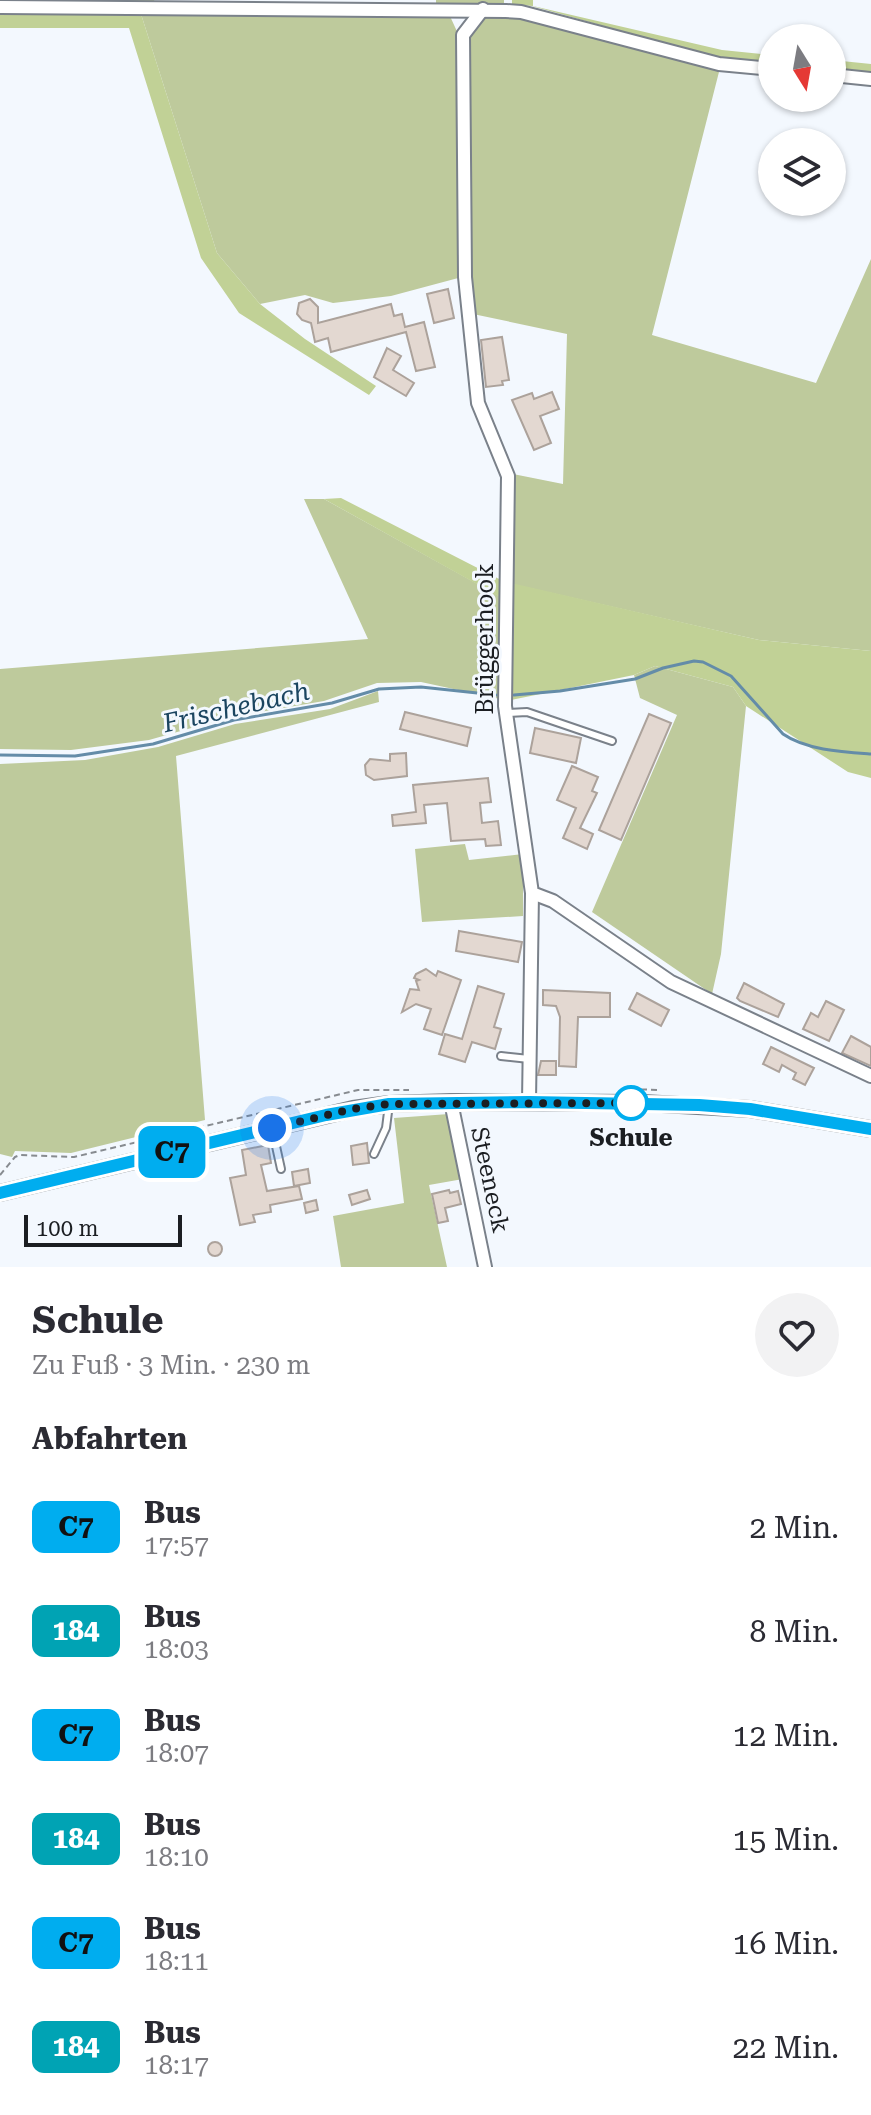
<!DOCTYPE html>
<html lang="de">
<meta charset="utf-8">
<style>
:root{--surface:#fff;--page:#f2f2f3;--text:#2b2b33;--muted:#7c7c81}
body{margin:0;font-family:"Roboto Serif",serif;background:var(--page);color:var(--text);height:100vh;display:flex;flex-direction:column;font-size:30px;white-space:nowrap}
*{box-sizing:border-box;margin:0}
p{font-size:26px;color:var(--muted)}
.icon{flex:none;width:44px;height:44px;fill:none;stroke:currentColor;stroke-width:2;stroke-linecap:round;stroke-linejoin:round}
.map{position:relative;height:1267px;overflow:hidden}
.sheet{display:flex;flex-direction:column;background:var(--surface);flex:1}
.sheet>*{flex:none}
.badge{padding:0 16px;border-radius:12px;font-size:28px;line-height:52px}
.needle{width:52px;rotate:169deg}
.controls{position:absolute;left:758px;top:24px;display:grid;gap:16px}
.controls a{display:grid;place-items:center;width:88px;height:88px;border-radius:50%;background:var(--surface);box-shadow:0 2px 6px #0004;font-size:40px}
.scale{position:absolute;left:24px;bottom:20px;width:158px;box-sizing:border-box;padding-left:8px;border:4px solid #1b1e22;border-top:0;font-size:22px;line-height:28px;white-space:nowrap;color:#1b1e22;-webkit-text-stroke:6px #f3f8fe;paint-order:stroke}
.you{position:absolute;width:40px;height:40px;margin:-20px;border:6px solid #fff;border-radius:50%;background:#1a73e8;box-shadow:0 0 0 12px #1a73e833}
.map>.badge{position:absolute;translate:-50% -50%;box-shadow:0 0 0 4px #fff}
h2{padding:0 32px;font-size:30px;line-height:72px}
.round{display:grid;place-items:center;flex:none;width:84px;height:84px;border-radius:42px;background:var(--page)}
.overview{display:flex;align-items:center;justify-content:space-between;height:136px;padding:0 32px}
h1{font-size:38px;font-weight:700;line-height:60px}
ul{padding:0;list-style:none}
li{display:flex;align-items:center;gap:24px;height:104px;padding:0 32px}
li div{flex:1}
li b{display:block;font-size:30px}
li em{font-style:normal}
li .badge{min-width:88px;font-weight:700;text-align:center}
.map>svg:first-child{display:block}
.green{fill:#beca9c}
.forest{fill:#c1d196}
.lines{fill:none;stroke-linecap:round;stroke-linejoin:round}
.stream{stroke:#648ca8;stroke-width:3}
.building{fill:#e3d8d1;stroke:#aca29b;stroke-width:2}
.service-casing{stroke:#7a818a;stroke-width:10}
.minor-casing{stroke:#7a818a;stroke-width:16}
.tertiary-casing{stroke:#7a818a;stroke-width:18}
.path{stroke:#878b90;stroke-width:2;stroke-dasharray:6 4;stroke-linecap:butt}
.service{stroke:#fff;stroke-width:6}
.minor{stroke:#fff;stroke-width:12}
.tertiary{stroke:#fff;stroke-width:14}
.line-casing{stroke:#fff;stroke-width:18}
.line{stroke:#00adef;stroke-width:12}
.walk{stroke:#1b1e22;stroke-width:8;stroke-dasharray:0 14.4}
.stop-dot{fill:#fff;stroke:#00adef;stroke-width:4}
.labels{text-anchor:middle;dominant-baseline:central;stroke-width:6;stroke-linejoin:round;paint-order:stroke}
.street-label{font-size:24px;fill:#1b1e22;stroke:#f3f8fe}
.stop-label{font-size:24px;font-weight:bold;fill:#1b1e22;stroke:#f3f8fe}
.water-label{font-size:26px;font-style:italic;fill:#1b4560;stroke:#f3f8fe}
</style>
<div class="map">
<svg width="871" height="1267" viewBox="0 0 871 1267">
<rect width="100%" height="100%" fill="#f3f8fe"/>
<g class="green">
<polygon points="436,0 504,0 504,6 436,5"/>
<polygon points="485,13 524,17 720,68 652,335 816,383 871,259 871,651 759,640 512,584 513,474 563,484 567,334 473,314 469,271 469,38"/>
<polygon points="141,14 449,14 460,38 462,277 391,296 333,303 305,295 260,304 217,253"/>
<polygon points="304,499 324,499 501,597 500,699 421,682 377,683 324,701 230,717 149,740 71,750 0,749 0,669 368,639"/>
<polygon points="655,666 733,687 746,706 721,954 712,994 592,912 677,715 640,698 634,675"/>
<polygon points="378,691 379,702 176,756 205,1120 71,1153 15,1151 12,1157 0,1154 0,764 85,760 158,747 235,724 330,709"/>
<polygon points="465,844 469,860 523,854 523,916 422,922 415,849"/>
<polygon points="449,1114 463,1179 429,1185 447,1267 341,1267 333,1216 404,1203 394,1118"/>
</g>
<g class="forest">
<polygon points="0,0 154,0 155,4 0,3"/>
<polygon points="512,0 533,0 533,6 722,50 772,55 772,63 718,58 532,6 512,4"/>
<polygon points="0,13 141,14 217,253 260,304 305,339 376,386 369,395 239,313 201,258 129,28 0,28"/>
<polygon points="832,60 871,64 871,74 832,70"/>
<polygon points="341,498 503,581 759,640 871,651 871,778 848,772 746,706 733,687 655,666 634,675 511,700 511,603 324,499"/>
</g>
<g class="lines">
<g class="stream">
<path d="M514 695 560 691 635 679 663 668 694 661 703 662 731 676 783 734C806 750 843 752 871 754"/>
<polyline points="0,755 75,756 153,744 234,720 332,703 379,689 421,687 496,695"/>
</g>
</g>
<g class="building">
<polygon points="448,289 454,318 434,323 427,294"/>
<polygon points="310,299 318,307 318,323 391,304 394,316 402,314 405,327 424,322 435,367 416,371 406,332 331,352 328,338 315,342 311,323 302,320 297,314 299,303"/>
<polygon points="502,337 509,380 502,381 503,385 486,387 481,340"/>
<polygon points="387,348 401,356 393,370 414,383 406,396 374,377"/>
<polygon points="552,392 559,409 540,416 551,443 534,450 512,400 532,393 534,399"/>
<polygon points="405,712 471,728 467,746 400,729"/>
<polygon points="649,714 671,723 621,840 599,830"/>
<polygon points="535,728 581,738 576,763 530,753"/>
<polygon points="406,753 407,776 374,780 366,775 365,765 370,759 390,761 390,754"/>
<polygon points="572,766 598,777 592,791 597,793 580,828 593,834 587,849 563,838 576,808 557,800"/>
<polygon points="488,778 491,802 480,803 482,823 498,821 501,845 486,846 485,839 451,841 447,803 424,805 426,823 393,826 392,815 416,812 413,785"/>
<polygon points="459,931 522,942 518,962 456,951"/>
<polygon points="426,969 436,976 438,971 461,980 442,1035 424,1029 431,1009 416,1004 402,1012 410,989 419,990 416,981 419,980 414,978 416,974"/>
<polygon points="744,983 784,1004 778,1017 740,1001 737,998"/>
<polygon points="478,986 504,994 494,1027 501,1029 495,1049 472,1042 465,1062 439,1054 445,1034 462,1039"/>
<polygon points="543,990 610,993 610,1017 578,1017 576,1067 559,1066 560,1017 556,1006 543,1005"/>
<polygon points="637,993 669,1010 661,1026 629,1009"/>
<polygon points="826,1001 844,1010 829,1041 803,1029 811,1013 818,1017"/>
<polygon points="851,1036 871,1047 871,1066 842,1053"/>
<polygon points="771,1047 814,1068 805,1085 793,1079 796,1073 782,1065 779,1072 763,1064"/>
<polygon points="541,1061 556,1061 556,1075 538,1075"/>
<polygon points="367,1143 369,1163 353,1165 351,1146"/>
<polygon points="268,1145 271,1163 261,1165 267,1191 299,1186 302,1199 270,1205 271,1212 253,1215 255,1222 240,1225 230,1178 246,1175 242,1150"/>
<polygon points="308,1169 310,1183 294,1186 292,1172"/>
<polygon points="367,1190 370,1199 352,1205 349,1195"/>
<polygon points="449,1190 450,1193 458,1191 461,1204 445,1208 448,1221 438,1223 432,1194"/>
<polygon points="316,1200 318,1210 306,1213 304,1203"/>
<circle cx="215" cy="1249" r="7"/>
</g>
<g class="lines">
<g class="service-casing">
<g id="service">
<polyline points="506,713 527,712 612,741"/>
<polyline points="501,1056 529,1059"/>
<polyline points="272,1128 281,1169"/>
<polyline points="374,1154 386,1128 389,1104"/>
</g>
</g>
<g class="minor-casing">
<g id="minor">
<polyline points="0,7 506,11 521,12 719,64 772,69"/>
<polyline points="483,9 463,35 465,277 478,403 508,476 505,706 532,893 553,901 671,982 871,1076"/>
<polyline points="832,75 871,79"/>
<polyline points="451,1102 485,1267"/>
<polyline points="529,1102 532,893"/>
</g>
</g>
<g class="tertiary-casing">
<polyline id="tertiary" points="0,1193 353,1109 389,1104 451,1102 644,1103 750,1109 871,1129"/>
</g>
<g class="path">
<polyline points="631,1089 657,1090"/>
<polyline points="0,1175 15,1157 20,1155 74,1157 358,1090 409,1090"/>
</g>
<use href="#service" class="service"/>
<use href="#minor" class="minor"/>
<use href="#tertiary" class="tertiary"/>
</g>
<g class="lines">
<g class="line-casing">
<polyline id="line" points="0,1193 326,1115 389,1104 529,1102 699,1105 750,1109 871,1129"/>
</g>
<use href="#line" class="line"/>
<polyline class="walk" points="272,1128 353,1109 389,1104 631,1103"/>
</g>
<circle class="stop-dot" cx="631" cy="1103" r="16"/>
<g class="labels">
<g class="street-label">
<text transform="translate(485 639) rotate(-90)">Brüggerhook</text>
<text transform="translate(490 1180) rotate(78)">Steeneck</text>
</g>
<g class="stop-label">
<text x="631" y="1138">Schule</text>
</g>
<g class="water-label">
<text transform="translate(236 707) rotate(-13)">Frischebach</text>
</g>
</g>
</svg>
<div class="controls">
<a><svg class="needle" viewBox="-14 -14 28 28"><path d="M0-13l5 13h-10z" fill="#e53935"/><path d="M0 13l5-13h-10z" fill="#7c7c81"/></svg></a>
<a><svg class="icon" aria-label="layers" viewBox="0 0 24 24"><path d="M12 4l9 5-9 5-9-5zM3 14l9 5 9-5"/></svg></a>
</div>
<div class="scale">100 m</div>
<div class="you" style="left:272px;top:1128px"></div>
<b class="badge" style="left:172px;top:1152px;background:#00adef;color:#111">C7</b>
</div>
<section class="sheet">
<div class="overview"><div><h1>Schule</h1><p>Zu Fuß · 3 Min. · 230 m</p></div><a class="round"><svg class="icon" aria-label="heart" viewBox="0 0 24 24"><path d="M12 20l-8-8c-3-5 5-10 8-4 3-6 11-1 8 4z"/></svg></a></div>
<h2>Abfahrten</h2>
<ul>
<li><span class="badge" style="background:#00adef;color:#111">C7</span><div><b>Bus</b><p>17:57</p></div><em>2 Min.</em></li>
<li><span class="badge" style="background:#00a3b4;color:#fff">184</span><div><b>Bus</b><p>18:03</p></div><em>8 Min.</em></li>
<li><span class="badge" style="background:#00adef;color:#111">C7</span><div><b>Bus</b><p>18:07</p></div><em>12 Min.</em></li>
<li><span class="badge" style="background:#00a3b4;color:#fff">184</span><div><b>Bus</b><p>18:10</p></div><em>15 Min.</em></li>
<li><span class="badge" style="background:#00adef;color:#111">C7</span><div><b>Bus</b><p>18:11</p></div><em>16 Min.</em></li>
<li><span class="badge" style="background:#00a3b4;color:#fff">184</span><div><b>Bus</b><p>18:17</p></div><em>22 Min.</em></li>
</ul>
</section>
